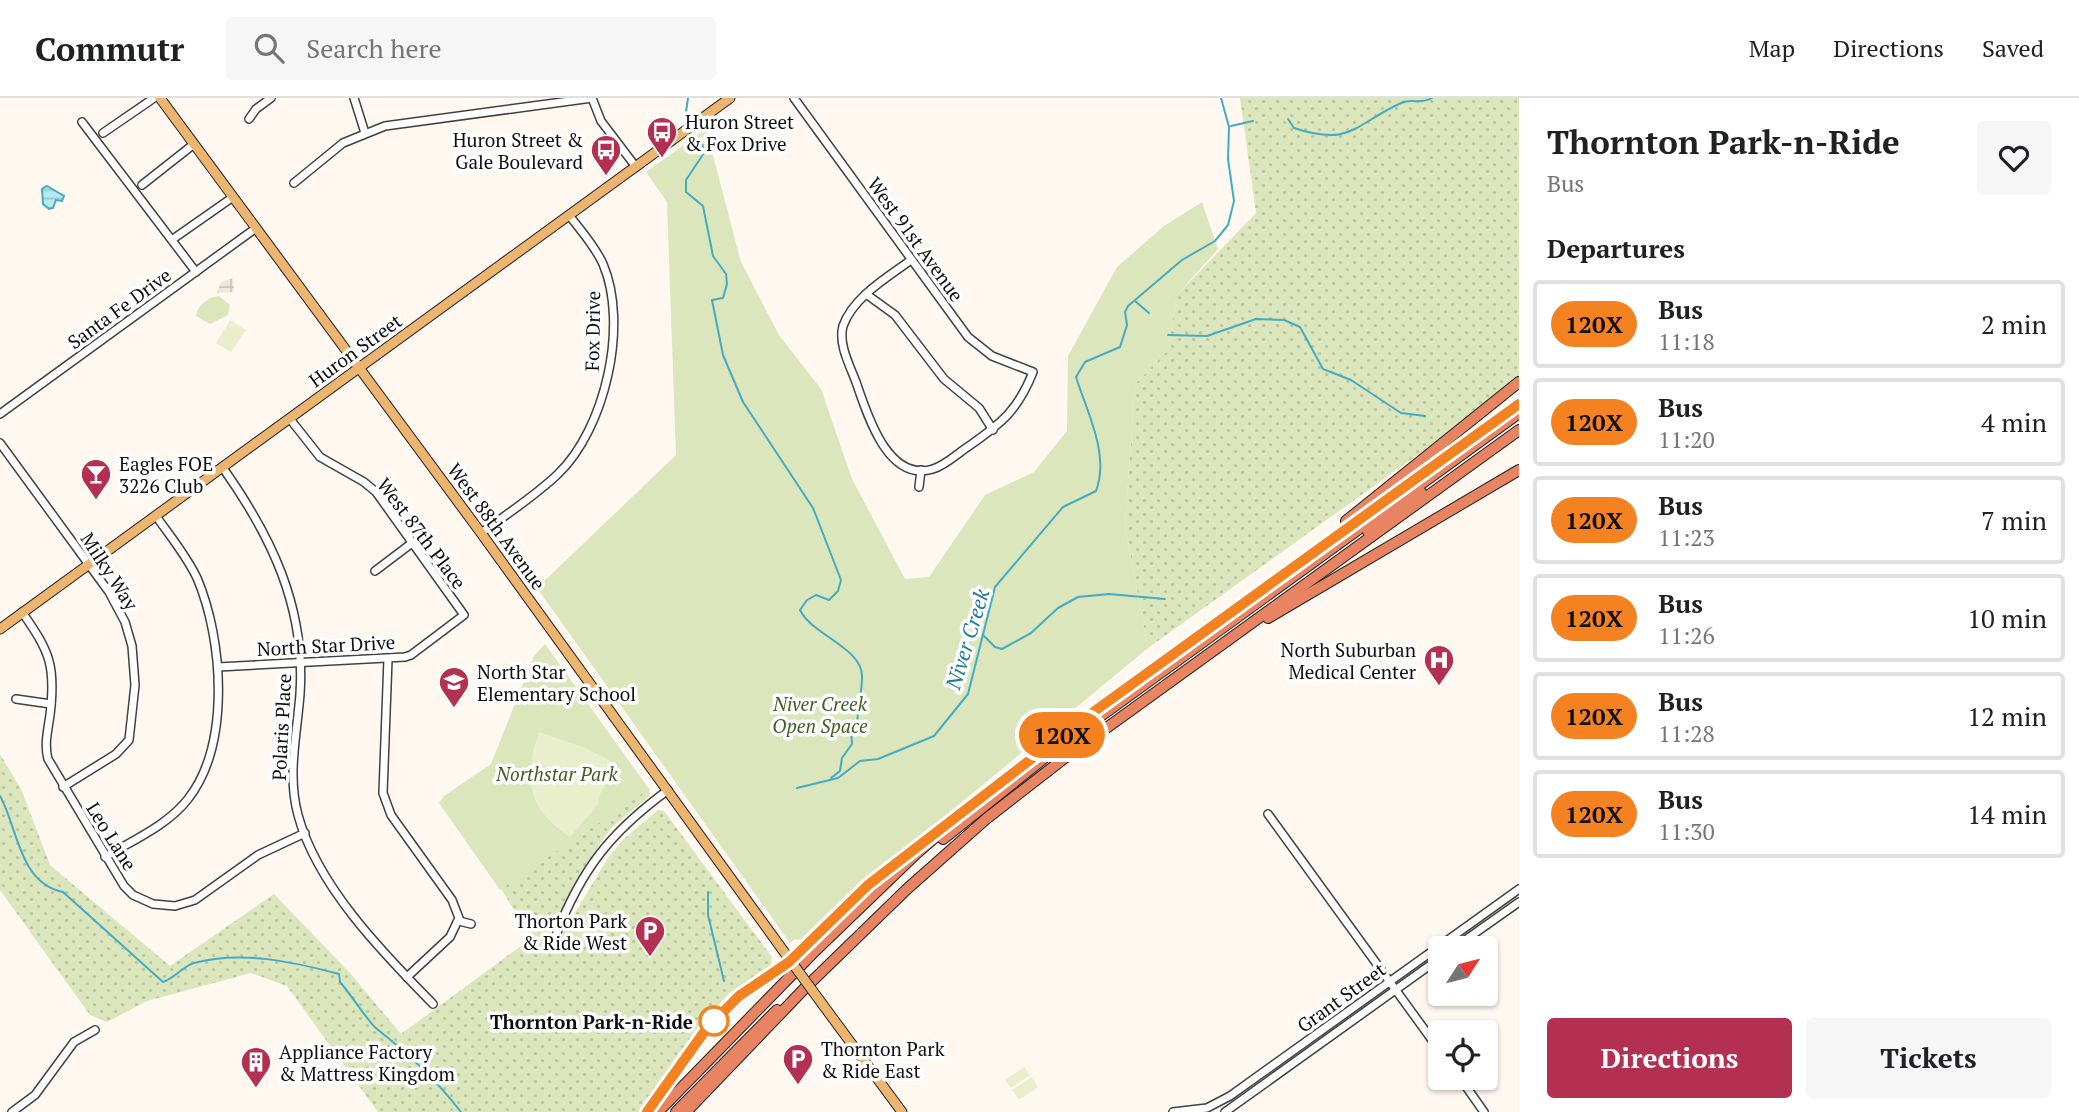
<!DOCTYPE html>
<style>
:root{--surface:#fff;--page:#f6f6f6;--text:#202124;--muted:#757577;--line:#e0e0e0;--accent:#b43052}
body{margin:0;font-family:"PT Serif",serif;background:var(--page);color:var(--text);height:100vh;display:flex;flex-direction:column;font-size:26px;white-space:nowrap}
*{box-sizing:border-box;margin:0}
p{font-size:23px;color:var(--muted)}
.icon{flex:none;width:38px;height:38px;fill:none;stroke:currentColor;stroke-width:2;stroke-linecap:round;stroke-linejoin:round}
.map{position:relative;flex:1;overflow:hidden}
.details{display:flex;flex-direction:column;background:var(--surface);width:560px}
.details>*{flex:none}
.badge{padding:0 14px;border-radius:23px;font-size:24px;line-height:46px}
.needle{width:46px;rotate:54deg}
.buttons{position:absolute;left:1428px;top:838px;display:grid;gap:14px}
.buttons a{display:grid;place-items:center;width:70px;height:70px;border-radius:7px;background:var(--surface);box-shadow:0 2px 5px #0004;font-size:35px}
.map>.badge{position:absolute;translate:-50% -50%;box-shadow:0 0 0 4px #fff}
h2{padding:0 28px;font-size:26px;line-height:63px}
.round{display:grid;place-items:center;flex:none;width:74px;height:74px;border-radius:7px;background:var(--page)}
.head{display:flex;align-items:center;justify-content:space-between;height:119px;padding:0 28px}
h1{font-size:33px;font-weight:700;line-height:52px}
.action{display:flex;gap:14px;margin-top:auto;padding:14px 28px}
.action a{flex:1;height:80px;border-radius:7px;background:var(--accent);color:#fff;font-size:28px;font-weight:700;line-height:80px;text-align:center}
.action a+a{background:var(--page);color:var(--text)}
ul{padding:0;list-style:none}
li{display:flex;align-items:center;gap:21px;height:88px;margin:0 14px 10px;padding:0 14px;border:4px solid var(--line);border-radius:7px}
li div{flex:1}
li b{display:block;font-size:26px}
li em{font-style:normal}
li .badge{min-width:77px;font-weight:700;text-align:center}
header{display:flex;align-items:center;gap:42px;box-sizing:border-box;height:98px;padding:0 35px;background:var(--surface);border-bottom:2px solid var(--line)}
header strong{font-size:33px}
nav{display:flex;gap:38px;margin-inline-start:auto;font-size:24px}
.search{width:490px;height:63px;background:var(--page);display:flex;align-items:center;gap:18px;box-sizing:border-box;padding:0 24px;border-radius:7px;color:var(--muted);font-size:26px}
main{display:flex;flex:1;min-height:0}
.map>svg:first-child{display:block}
.grass{fill:url(#grass-dots)}
.park{fill:#dbe6bc}
.pitch{fill:#e9eecd}
.plaza{fill:url(#plaza-grid)}
.water{fill:url(#water-rules);stroke:#45abc3;stroke-width:2}
.lines{fill:none;stroke-linecap:round;stroke-linejoin:round}
.stream{stroke:#45abc3;stroke-width:2}
.minor-casing{stroke:#414141;stroke-width:10}
.major-casing{stroke:#1f1f1f;stroke-width:11}
.highway-casing{stroke:#1f1f1f;stroke-width:12}
.minor{stroke:#fff;stroke-width:7}
.major{stroke:#eeb570;stroke-width:9}
.highway{stroke:#e98463;stroke-width:10}
.major-bridge-casing{stroke:#1f1f1f;stroke-width:11;stroke-linecap:butt}
.major-bridge{stroke:#eeb570;stroke-width:9}
.line-casing{stroke:#fff;stroke-width:16}
.line{stroke:#f58220;stroke-width:10}
.stop-dot{fill:#fff;stroke:#f58220;stroke-width:3.5}
.labels{text-anchor:middle;dominant-baseline:central;stroke-width:7;stroke-linejoin:round;paint-order:stroke}
.poi-label{font-size:19px;fill:#0e0e0e;stroke:#fff;text-anchor:start}
.street-label{font-size:19px;fill:#0e0e0e;stroke:#fff}
.park-label{font-size:19px;font-style:italic;fill:#3d6123;stroke:#fff}
.stop-label{font-size:19px;font-weight:bold;fill:#0e0e0e;stroke:#fff;text-anchor:end}
.water-label{font-size:21px;font-style:italic;fill:#207c97;stroke:#fff}
</style>
<header>
<strong>Commutr</strong>
<div class="search"><svg class="icon" aria-label="search" viewBox="0 0 24 24"><circle cx="10" cy="10" r="6"/><path d="M15 15l6 6"/></svg>Search here</div>
<nav><a>Map</a><a>Directions</a><a>Saved</a></nav>
</header>
<main>
<div class="map">
<svg width="1519" height="1014" viewBox="0 0 1519 1014">
<defs>
<pattern id="grass-dots" width="8" height="8" patternUnits="userSpaceOnUse" patternTransform="scale(1.75)"><rect width="8" height="8" fill="#dbe6bc"/><path d="M2 2h.1M6 6h.1" fill="none" stroke="#bbc4a0" stroke-width="1.8" stroke-linecap="round"/></pattern>
<pattern id="plaza-grid" width="8" height="8" patternUnits="userSpaceOnUse" patternTransform="scale(1.75)"><rect width="8" height="8" fill="#eee7df"/><path d="M0 4h8M4 0v8" fill="none" stroke="#cbc5be"/></pattern>
<pattern id="water-rules" width="6" height="5" patternUnits="userSpaceOnUse" patternTransform="scale(1.75)"><rect width="6" height="5" fill="#b8e8f2"/><path d="M0 2.5h6" fill="none" stroke="#9dc6ce"/></pattern>
</defs>
<rect width="100%" height="100%" fill="#fef8f0"/>
<g class="grass">
<polygon points="1240,0 1519,0 1519,284 1148,550 1125,428 1135,286 1168,252 1177,197 1256,115"/>
<polygon points="0,656 21,691 50,767 170,868 274,796 350,875 401,936 532,840 501,791 649,690 650,698 611,730 580,775 550,836 557,845 608,760 624,741 658,712 664,713 772,859 770,876 729,895 693,941 645,1014 378,1014 287,888 251,875 147,903 107,924 90,917 0,792"/>
</g>
<g class="park">
<polygon points="706,31 741,164 779,237 821,291 852,381 905,481 929,479 985,397 1034,374 1067,333 1068,258 1117,169 1164,128 1202,104 1218,151 1177,197 1168,252 1135,286 1125,428 1148,550 857,791 805,843 795,841 790,845 537,490 676,357 667,104 646,74"/>
<path d="M219 198 230 207 228 217 210 226 196 218C197 207 209 199 219 198Z"/>
<polygon points="545,546 649,691 500,792 439,705 444,698 491,666 534,558"/>
</g>
<g class="pitch">
<polygon points="230,222 246,232 231,254 216,245"/>
<path d="M539 634 586 650 614 665 616 672 600 696 598 707 570 739C527 711 523 680 539 634Z"/>
<polygon points="1024,969 1030,977 1011,990 1005,982"/>
<polygon points="1032,979 1038,989 1019,1002 1012,992"/>
</g>
<polygon class="plaza" points="233,180 234,194 217,195 221,184"/>
<polygon class="water" points="47,88 64,98 62,103 56,102 53,110 49,111 43,106 42,91"/>
<g class="lines">
<g class="stream">
<polyline points="686,14 688,0"/>
<path d="M1288 21 1294 30C1351 49 1355 26 1401 5 1412 0 1420 7 1432 0"/>
<polyline points="1231,28 1253,23"/>
<path d="M702 45 704 55 686 82V94L703 108 713 158 726 176 727 186 723 200 712 202 723 257 743 304 813 410 841 482 838 493 829 502 816 497 807 502 800 512C812 537 863 550 862 579 862 596 857 612 857 629L851 630 852 646 842 660 840 673 831 680"/>
<polyline points="1135,203 1149,215"/>
<polyline points="1168,237 1207,238 1256,221 1284,222 1300,229 1323,271 1351,282 1401,315 1425,318"/>
<polyline points="983,537 995,549 1002,551 1031,535 1058,510 1078,499 1109,496 1165,501"/>
<path d="M797 690 838 680 860 663 878 661 934 638 968 596 995 489 1063 409 1096 393C1110 357 1087 314 1076 279L1085 264 1120 249 1127 227 1125 214 1128 208 1182 162 1215 143 1228 127 1234 103 1228 61 1229 29 1221 0"/>
<path d="M0 698C18 730 19 785 63 794L163 884C175 880 183 868 194 865 240 852 294 864 339 876L340 884C350 895 368 924 377 931 409 956 437 983 461 1014"/>
<polyline points="708,794 708,817 724,883"/>
</g>
<g class="minor-casing">
<g id="minor">
<polyline points="354,0 365,35"/>
<polyline points="592,0 601,23 636,69"/>
<path d="M794 0 968 239 992 258 1033 274C1018 312 1002 325 969 348 958 355 946 367 933 371 887 385 867 315 856 284 850 268 838 246 843 228 853 199 888 179 911 162"/>
<polyline points="249,21 256,11 271,0"/>
<polyline points="82,24 196,174"/>
<polyline points="103,35 154,0"/>
<polyline points="294,85 343,45 385,28 592,0"/>
<polyline points="142,87 194,46"/>
<polyline points="173,141 233,99"/>
<polyline points="866,196 895,217 944,281 979,310 993,332"/>
<polyline points="0,316 256,130"/>
<polyline points="0,345 109,494 125,524 132,548 135,587 129,642 116,656 63,689"/>
<path d="M223 370C271 438 306 509 300 596 297 637 287 676 298 717 317 788 383 855 433 906"/>
<polyline points="919,389 921,372"/>
<path d="M481 435C507 416 535 398 558 376 605 331 629 227 603 166 595 148 581 133 569 117"/>
<polyline points="375,473 412,445"/>
<path d="M22 514C50 554 56 568 50 617 48 632 44 646 48 661L124 788 133 797 153 806 175 808 195 802 258 757 305 735"/>
<polyline points="388,561 383,695 391,717 452,802 459,820 450,839 407,879"/>
<polyline points="218,569 405,559 411,557 464,517 376,394 364,384 320,359 290,321"/>
<polyline points="16,601 51,606"/>
<polyline points="1268,716 1440,953"/>
<path d="M105 759C133 742 168 727 188 701 231 646 223 541 197 480 186 457 170 438 156 418"/>
<polyline points="459,823 471,826"/>
<path d="M556 837C582 770 611 734 668 692"/>
<polyline points="1454,850 1519,804"/>
<polyline points="1460,980 1484,1014"/>
<polyline points="12,1014 35,997 74,944 95,932"/>
<polyline points="1173,1014 1207,1010 1230,998 1519,791"/>
<polyline points="1225,1014 1440,860"/>
</g>
</g>
<g class="major-casing">
<g id="major">
<polyline points="160,0 481,435 782,851"/>
<polyline points="0,531 730,0"/>
<polyline points="823,907 902,1014"/>
</g>
</g>
<g class="highway-casing">
<g id="highway">
<polyline points="1346,423 1519,284"/>
<polyline points="1368,434 1421,394"/>
<polyline points="1268,520 1519,372"/>
<polyline points="943,741 1058,649 1519,315"/>
<polyline points="658,1014 812,856 917,755 983,698 1312,454 1519,306"/>
<polyline points="676,1014 777,912"/>
<polyline points="686,1014 805,890 907,791 986,721 1062,662 1519,332"/>
</g>
</g>
<use href="#minor" class="minor"/>
<use href="#major" class="major"/>
<use href="#highway" class="highway"/>
<g class="major-bridge-casing">
<polyline id="major-bridge" points="782,851 823,907"/>
</g>
<use href="#major-bridge" class="major-bridge"/>
</g>
<g class="lines">
<g class="line-casing">
<polyline id="line" points="647,1014 707,930 739,898 789,864 868,787 1074,628 1519,306"/>
</g>
<use href="#line" class="line"/>
</g>
<defs>
<g id="bus-pin" transform="scale(1.575)"><path d="M0 17L-7.5 6A9.5 9.5 0 1 1 7.5 6Z" fill="#b43052" stroke="#fff"/><path d="M-5-6H5V4H4V6H2V4H-2V6H-4V4H-5ZM-3.5-4V0h7V-4ZM-3.5 1.2v1.5H-2V1.2ZM2 1.2v1.5H3.5V1.2Z" fill="#fff"/></g>
<g id="bar-pin" transform="scale(1.575)"><path d="M0 17L-7.5 6A9.5 9.5 0 1 1 7.5 6Z" fill="#b43052" stroke="#fff"/><path d="M-6-5H6L.8 .8V4.5H3.5V6h-7V4.5H-.8V.8Z" fill="#fff"/></g>
<g id="hospital-pin" transform="scale(1.575)"><path d="M0 17L-7.5 6A9.5 9.5 0 1 1 7.5 6Z" fill="#b43052" stroke="#fff"/><path d="M-5-5h3v3.5h4V-5h3V5h-3V1.5h-4V5h-3Z" fill="#fff"/></g>
<g id="school-pin" transform="scale(1.575)"><path d="M0 17L-7.5 6A9.5 9.5 0 1 1 7.5 6Z" fill="#b43052" stroke="#fff"/><path d="M0-5L7-2L0 1L-7-2ZM-4 1L0 2.5L4 1V4Q0 6-4 4Z" fill="#fff"/></g>
<g id="parking-pin" transform="scale(1.575)"><path d="M0 17L-7.5 6A9.5 9.5 0 1 1 7.5 6Z" fill="#b43052" stroke="#fff"/><path d="M-3.5-5.5H1a3.5 3.5 0 0 1 0 7H-1V5.5H-3.5ZM-1-3.4V-.6H.8a1.4 1.4 0 0 0 0-2.8Z" fill="#fff"/></g>
<g id="building-pin" transform="scale(1.575)"><path d="M0 17L-7.5 6A9.5 9.5 0 1 1 7.5 6Z" fill="#b43052" stroke="#fff"/><path d="M-4-6H4V6H1V3H-1V6H-4ZM-2.5-4.3h1.7v1.8h-1.7ZM.8-4.3h1.7v1.8H.8ZM-2.5-1h1.7V.8h-1.7ZM.8-1h1.7V.8H.8Z" fill="#fff"/></g>
</defs>
<g fill-rule="evenodd">
<use href="#bus-pin" x="662" y="34"/>
<use href="#bus-pin" x="606" y="52"/>
<use href="#bar-pin" x="96" y="376"/>
<use href="#hospital-pin" x="1439" y="562"/>
<use href="#school-pin" x="454" y="584"/>
<use href="#parking-pin" x="650" y="833"/>
<use href="#parking-pin" x="798" y="961"/>
<use href="#building-pin" x="256" y="964"/>
</g>
<circle class="stop-dot" cx="714" cy="923" r="14"/>
<g class="labels">
<g class="poi-label">
<text x="685" y="23">Huron Street<tspan x="685" dy="22">&amp; Fox Drive</tspan></text>
<text x="583" y="41" text-anchor="end">Huron Street &amp;<tspan x="583" dy="22">Gale Boulevard</tspan></text>
<text x="119" y="365">Eagles FOE<tspan x="119" dy="22">3226 Club</tspan></text>
<text x="1416" y="551" text-anchor="end">North Suburban<tspan x="1416" dy="22">Medical Center</tspan></text>
<text x="477" y="573">North Star<tspan x="477" dy="22">Elementary School</tspan></text>
<text x="627" y="822" text-anchor="end">Thorton Park<tspan x="627" dy="22">&amp; Ride West</tspan></text>
<text x="821" y="950">Thornton Park<tspan x="821" dy="22">&amp; Ride East</tspan></text>
<text x="279" y="953">Appliance Factory<tspan x="279" dy="22">&amp; Mattress Kingdom</tspan></text>
</g>
<g class="street-label">
<text transform="translate(916 141) rotate(54)">West 91st Avenue</text>
<text transform="translate(119 210) rotate(-36)">Santa Fe Drive</text>
<text transform="translate(592 233) rotate(-89)">Fox Drive</text>
<text transform="translate(355 252) rotate(-36)">Huron Street</text>
<text transform="translate(497 428) rotate(54)">West 88th Avenue</text>
<text transform="translate(422 435) rotate(53)">West 87th Place</text>
<text transform="translate(110 473) rotate(57)">Milky Way</text>
<text transform="translate(326 547) rotate(-3)">North Star Drive</text>
<text transform="translate(281 629) rotate(-87)">Polaris Place</text>
<text transform="translate(112 738) rotate(58)">Leo Lane</text>
<text transform="translate(1341 899) rotate(-36)">Grant Street</text>
</g>
<g class="park-label">
<text x="820" y="605">Niver Creek<tspan x="820" dy="22">Open Space</tspan></text>
<text x="557" y="675">Northstar Park</text>
</g>
<g class="stop-label">
<text x="693" y="923">Thornton Park-n-Ride</text>
</g>
<g class="water-label">
<text transform="translate(967 541) rotate(-73)">Niver Creek</text>
</g>
</g>
</svg>
<div class="buttons">
<a><svg class="needle" viewBox="-14 -14 28 28"><path d="M0-13l5 13h-10z" fill="#e53935"/><path d="M0 13l5-13h-10z" fill="#757577"/></svg></a>
<a><svg class="icon" aria-label="locate" viewBox="0 0 24 24"><circle cx="12" cy="12" r="6"/><path d="M12 2v4M12 18v4M2 12h4M18 12h4"/></svg></a>
</div>
<b class="badge" style="left:1062px;top:637px;background:#f58220;color:#111">120X</b>
</div>
<section class="details">
<div class="head"><div><h1>Thornton Park-n-Ride</h1><p>Bus</p></div><a class="round"><svg class="icon" aria-label="heart" viewBox="0 0 24 24"><path d="M12 20l-8-8c-3-5 5-10 8-4 3-6 11-1 8 4z"/></svg></a></div>
<h2>Departures</h2>
<ul>
<li><span class="badge" style="background:#f58220;color:#111">120X</span><div><b>Bus</b><p>11:18</p></div><em>2 min</em></li>
<li><span class="badge" style="background:#f58220;color:#111">120X</span><div><b>Bus</b><p>11:20</p></div><em>4 min</em></li>
<li><span class="badge" style="background:#f58220;color:#111">120X</span><div><b>Bus</b><p>11:23</p></div><em>7 min</em></li>
<li><span class="badge" style="background:#f58220;color:#111">120X</span><div><b>Bus</b><p>11:26</p></div><em>10 min</em></li>
<li><span class="badge" style="background:#f58220;color:#111">120X</span><div><b>Bus</b><p>11:28</p></div><em>12 min</em></li>
<li><span class="badge" style="background:#f58220;color:#111">120X</span><div><b>Bus</b><p>11:30</p></div><em>14 min</em></li>
</ul>
<div class="action"><a>Directions</a><a>Tickets</a></div>
</section>
</main>
